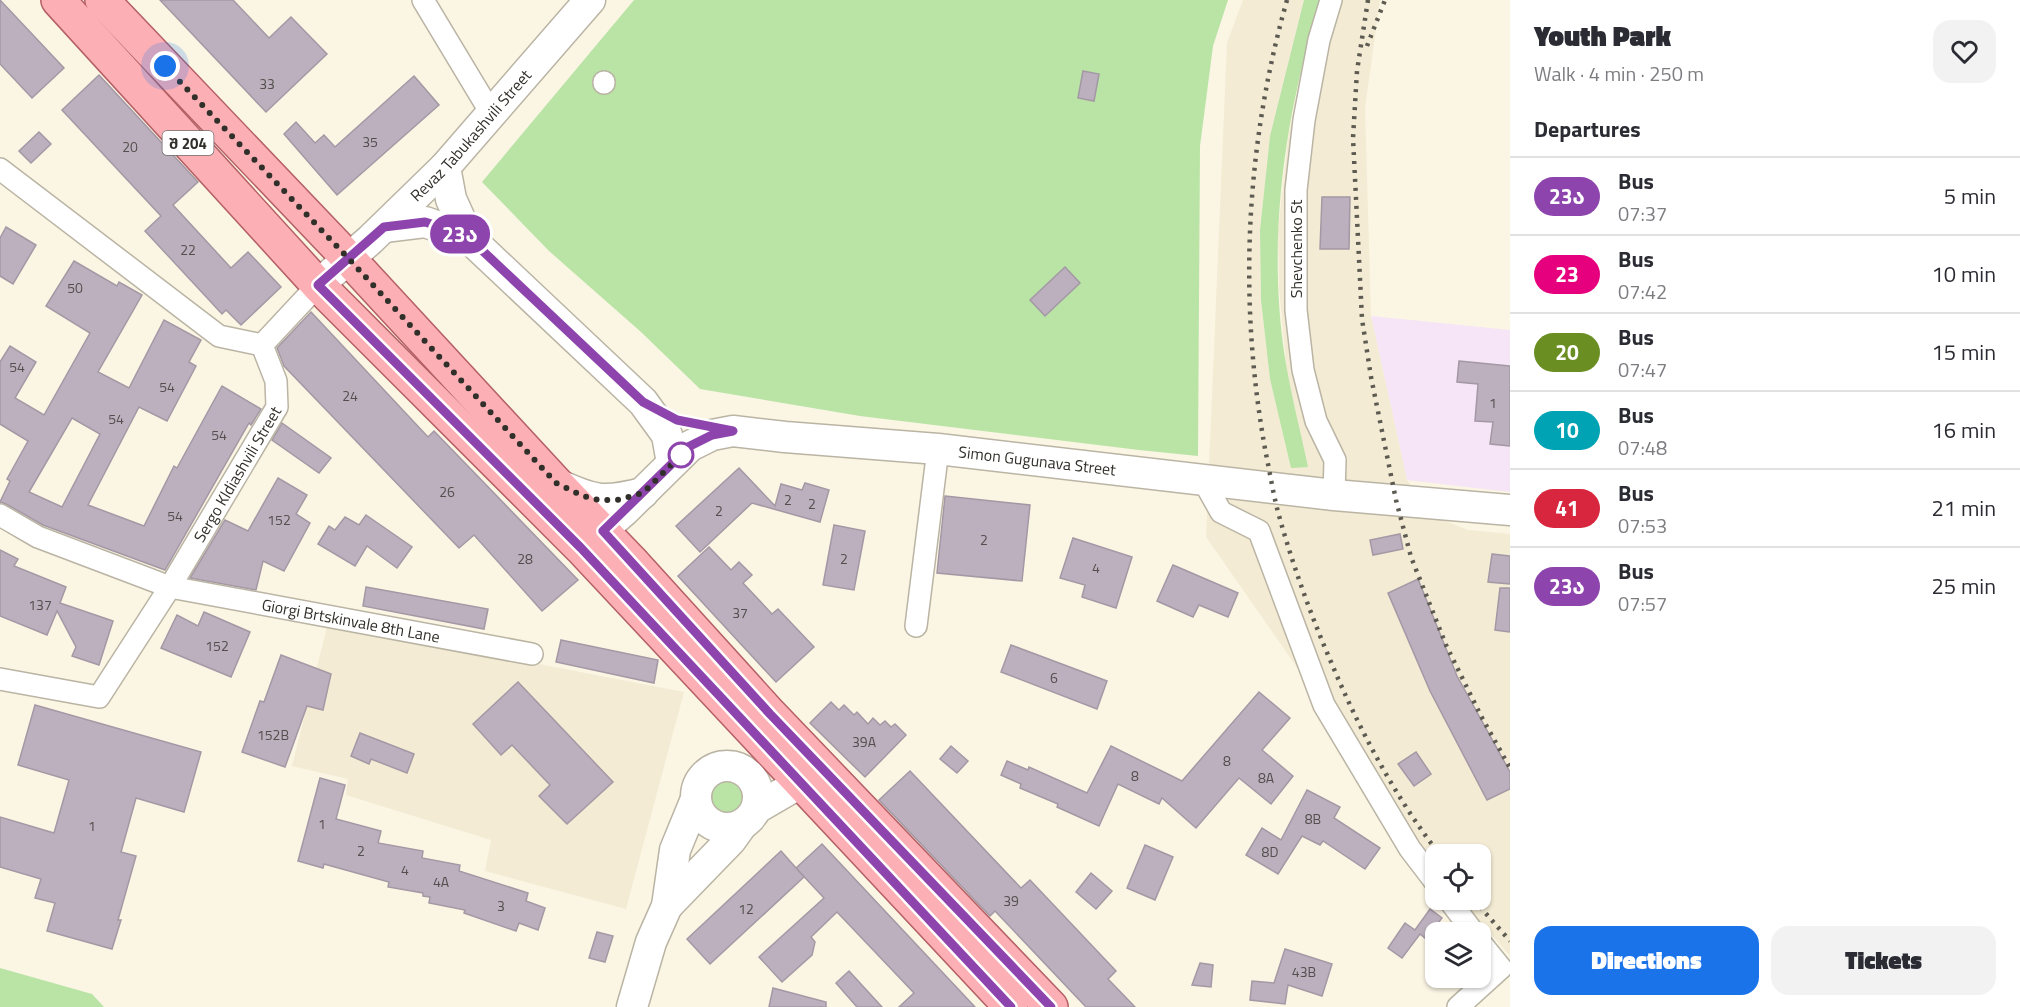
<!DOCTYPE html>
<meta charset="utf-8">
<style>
:root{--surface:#fff;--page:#f2f2f3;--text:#2b2b33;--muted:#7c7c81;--line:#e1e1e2;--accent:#1a73e8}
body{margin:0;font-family:"Titillium Web","Noto Sans Georgian",sans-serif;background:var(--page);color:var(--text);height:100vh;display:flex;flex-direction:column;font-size:22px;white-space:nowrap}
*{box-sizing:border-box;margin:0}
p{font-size:20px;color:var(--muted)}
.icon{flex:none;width:33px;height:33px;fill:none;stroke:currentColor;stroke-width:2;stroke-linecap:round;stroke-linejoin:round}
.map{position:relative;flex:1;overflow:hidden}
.drawer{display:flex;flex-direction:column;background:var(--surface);width:510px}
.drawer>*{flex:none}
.badge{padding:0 12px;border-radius:20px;font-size:21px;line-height:39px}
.buttons{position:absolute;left:1425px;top:844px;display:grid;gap:12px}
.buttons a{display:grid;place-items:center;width:66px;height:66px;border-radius:12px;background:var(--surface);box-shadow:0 2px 4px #0004;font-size:30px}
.you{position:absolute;width:30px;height:30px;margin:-15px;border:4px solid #fff;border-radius:50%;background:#1a73e8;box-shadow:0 0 0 9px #1a73e833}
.map>.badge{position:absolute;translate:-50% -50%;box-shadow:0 0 0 3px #fff}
h2{padding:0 24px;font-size:22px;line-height:54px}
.round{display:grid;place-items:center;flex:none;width:63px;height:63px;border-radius:18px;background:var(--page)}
.head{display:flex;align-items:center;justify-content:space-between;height:102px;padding:0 24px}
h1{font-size:28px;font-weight:800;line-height:45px}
.button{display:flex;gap:12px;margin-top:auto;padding:12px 24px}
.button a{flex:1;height:69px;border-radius:18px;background:var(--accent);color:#fff;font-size:24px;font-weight:800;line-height:69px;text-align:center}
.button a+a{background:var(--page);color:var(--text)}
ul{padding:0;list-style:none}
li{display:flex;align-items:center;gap:18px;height:78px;padding:0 24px;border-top:2px solid var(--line)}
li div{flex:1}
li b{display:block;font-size:22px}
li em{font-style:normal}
li .badge{min-width:66px;font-weight:700;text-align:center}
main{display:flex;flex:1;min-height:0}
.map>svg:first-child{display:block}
.commercial{fill:#f6e5f7}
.built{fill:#f3ebd3}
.green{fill:#b9e4a6}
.building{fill:#bcb0be;stroke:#a498a5;stroke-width:1.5;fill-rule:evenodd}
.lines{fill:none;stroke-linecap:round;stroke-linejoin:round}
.street-casing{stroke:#bab4a4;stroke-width:24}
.secondary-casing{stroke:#bab4a4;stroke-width:33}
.primary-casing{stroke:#b46065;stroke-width:36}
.street{stroke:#fff;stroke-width:21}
.secondary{stroke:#fff;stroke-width:30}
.primary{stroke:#fcb0b6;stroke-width:33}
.rail{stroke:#5d5a52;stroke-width:4.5;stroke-dasharray:3 6;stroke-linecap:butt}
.line-casing{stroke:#fff;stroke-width:14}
.line{stroke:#8e44ad;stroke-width:9}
.walk{stroke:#312f29;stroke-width:6;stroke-dasharray:0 10.8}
.stop-dot{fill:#fff;stroke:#8e44ad;stroke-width:3}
.labels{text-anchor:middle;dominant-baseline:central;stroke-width:6;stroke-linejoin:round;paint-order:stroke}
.number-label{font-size:14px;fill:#544f4e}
.shield{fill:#fff;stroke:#6f6d69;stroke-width:1.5}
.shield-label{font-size:15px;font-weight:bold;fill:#312f29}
.street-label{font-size:16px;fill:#312f29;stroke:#fff}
</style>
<main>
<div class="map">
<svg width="1510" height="1007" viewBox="0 0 1510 1007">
<rect width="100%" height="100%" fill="#fbf5e4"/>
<polygon class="commercial" points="1371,316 1510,330 1510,492 1407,480"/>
<g class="built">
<polygon points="1243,0 1304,0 1270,136 1260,230 1261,300 1270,379 1291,467 1286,363 1279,287 1278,231 1288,139 1310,33 1321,0 1380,0 1365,108 1371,316 1407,480 1433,516 1468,530 1510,534 1510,956 1462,900 1480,900 1480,855 1436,855 1435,865 1206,537 1227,43"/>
<polygon points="328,623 684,692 626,909 485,871 491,840 346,795 348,779 292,766"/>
</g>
<g class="green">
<polygon points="634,0 1228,0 1213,46 1200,146 1198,456 1139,450 860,416 700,389 641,332 549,251 482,182"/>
<path d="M1304 0H1321C1284 115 1266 244 1286 364 1292 399 1301 433 1308 467L1291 468 1270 379 1261 300 1260 230 1270 136Z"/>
<circle cx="729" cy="797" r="18"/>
<polygon points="0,968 92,994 104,1007 0,1007"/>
</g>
<g class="building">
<polygon points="0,0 64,68 32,98 0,64"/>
<polygon points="160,0 233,0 269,38 291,17 327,54 266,112"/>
<polygon points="1083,71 1099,74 1094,101 1078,98"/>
<polygon points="99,75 198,182 173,205 231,268 248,252 281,287 241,325 226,310 222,314 145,231 161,216 62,110"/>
<polygon points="414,76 439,105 337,195 284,134 296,122 315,143 324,135 335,147"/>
<polygon points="39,132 51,144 31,163 19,151"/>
<polygon points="1322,197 1350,197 1349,249 1320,249"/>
<polygon points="6,227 36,245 13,284 0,276 0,238"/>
<path d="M74 261 117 286 119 282 142 295 98 372 129 388 164 320 201 340 189 362 196 366 167 421 139 407 88 505 144 526 174 466 177 468 222 386 261 409 251 425 249 423 165 570 43 525 6 504 0 502 10 481 7 479 28 441 0 424V362L10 346 36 362 15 398 44 415 90 333 46 306ZM72 418 100 434 62 507 29 492Z"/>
<polygon points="1065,267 1080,283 1045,316 1030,300"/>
<polygon points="311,312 428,437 434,431 578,580 542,611 474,535 459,548 284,366 277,348"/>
<polygon points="1459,361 1510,366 1510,446 1490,444 1493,422 1475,421 1478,384 1457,382"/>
<polygon points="282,423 331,458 319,473 272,440"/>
<polygon points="739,468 775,506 781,484 802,490 805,483 829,490 820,522 752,503 700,552 676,526"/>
<polygon points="278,478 307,495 296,514 310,523 284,571 263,561 256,590 190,578 225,520 248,531"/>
<polygon points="945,496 1030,505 1022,581 937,573"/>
<polygon points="366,515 412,547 397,568 367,546 355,566 318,544 329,526 335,530 345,517 359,525"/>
<polygon points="834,525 865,531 854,590 823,585"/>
<polygon points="1400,534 1403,549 1373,555 1370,540"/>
<polygon points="1073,538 1132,557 1116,608 1082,597 1085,585 1060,578"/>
<polygon points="709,547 731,570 739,562 752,575 743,583 772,614 778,609 814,647 776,682 678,576"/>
<polygon points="0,550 18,559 14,566 66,587 60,603 113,621 99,665 72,656 76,647 57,611 47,635 0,616"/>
<polygon points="1492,554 1510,556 1510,584 1488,582"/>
<polygon points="1173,565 1238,593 1228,617 1199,605 1193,617 1157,601"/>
<polygon points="1418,579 1457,676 1510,772 1510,789 1487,800 1430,691 1388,593"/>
<polygon points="366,587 488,609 484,629 363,606"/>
<polygon points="1500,588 1510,588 1510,632 1495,630"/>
<polygon points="204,612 250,632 231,677 161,648 177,615 198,626"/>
<polygon points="561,640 658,660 654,683 556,662"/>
<polygon points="1011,645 1107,681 1097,709 1001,672"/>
<polygon points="281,655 331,674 323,710 307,706 285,767 242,752 260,701 264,702"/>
<polygon points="518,682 613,782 567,824 539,796 550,785 512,745 501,755 473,724"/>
<polygon points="1259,692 1290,718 1262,750 1293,776 1271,804 1239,778 1196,828 1162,798 1159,804 1118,784 1099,826 1057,807 1058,804 1020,788 1021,784 1001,775 1007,761 1028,770 1029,767 1087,793 1111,746 1182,781"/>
<polygon points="831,702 839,710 844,705 854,715 857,712 868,724 873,718 880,725 885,721 891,727 895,724 906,735 865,777 810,723"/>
<polygon points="35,705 201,752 184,812 136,798 121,852 136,856 118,920 121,920 112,949 47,931 55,903 35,898 41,879 0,867 0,817 54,833 69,780 18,765"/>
<polygon points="360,733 414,754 407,773 371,759 369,764 351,756"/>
<polygon points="951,746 968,761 957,773 940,759"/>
<polygon points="1416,752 1431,774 1414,786 1398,764"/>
<polygon points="910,771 1021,888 1030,880 1116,971 1108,979 1135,1007 1086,1007 995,911 990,916 879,800"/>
<polygon points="320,778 345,785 336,819 381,831 378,843 423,851 422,858 460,865 459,871 528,893 526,901 545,908 538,930 519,923 516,931 464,913 465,910 429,903 430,897 423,896 423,893 388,887 389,882 324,864 323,868 298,861"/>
<polygon points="1307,790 1340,807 1334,818 1380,848 1365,869 1323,841 1320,845 1302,836 1278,874 1246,855 1262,828 1281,840"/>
<polygon points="822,844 975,1007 899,1007 914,993 837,912 811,937 815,942 812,955 782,982 759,957 824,898 796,868"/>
<polygon points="1145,845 1173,857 1155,900 1127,888"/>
<polygon points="781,851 804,877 710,964 687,939"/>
<polygon points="1091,873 1112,891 1096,909 1076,892"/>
<polygon points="1430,909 1442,918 1426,939 1420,934 1402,958 1388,948 1405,923 1415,930"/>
<polygon points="597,932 613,936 605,962 589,958"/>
<polygon points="1285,949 1332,964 1322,996 1288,985 1285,1004 1250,1000 1252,981 1274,983"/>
<polygon points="1200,963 1213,965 1211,987 1192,985"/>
<polygon points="849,971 882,1007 857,1007 836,983"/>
<polygon points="773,988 826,1002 826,1007 769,1007"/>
</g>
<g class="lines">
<g class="street-casing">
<g id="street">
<polyline points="423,0 491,113"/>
<polyline points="1331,0 1319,40 1304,120 1296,190 1296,310 1303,370 1316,421 1335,460 1334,495"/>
<polyline points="604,82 604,83"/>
<polyline points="0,169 219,336 262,345"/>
<polyline points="262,345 318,285"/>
<polyline points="1203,480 1221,512 1259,531 1324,705 1410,849 1436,883"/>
<path id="s1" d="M0 515 38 537 170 587 532 654"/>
<polyline points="916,626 938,449"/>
<path id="s2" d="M0 679 99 697 170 587 277 407 276 381 262 345"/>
<polyline points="1449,900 1474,933"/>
<polyline points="1458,1007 1501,968 1480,942"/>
</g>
</g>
<g class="secondary-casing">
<g id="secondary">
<polyline points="445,167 451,199 468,237 643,402 667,435 672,463"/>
<polyline points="384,227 425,222 468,237"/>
<path id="s3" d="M318 285 370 240 445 167 590 0"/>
<path d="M557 484C594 501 603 503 643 493"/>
<path id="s4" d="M585 545 624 511 690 446 712 435 733 431 785 437 938 449 1334 495 1510 510"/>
<circle cx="727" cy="797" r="31"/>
<polyline points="757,808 800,783 818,766"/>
<polyline points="667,906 731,840 741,826"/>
<polyline points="632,1007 651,942 667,906 675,850 696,799"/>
</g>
</g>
<g class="primary-casing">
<g id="primary">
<polyline points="58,0 318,285 581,548 1011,1007"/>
<polyline points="102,0 349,259 556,483 634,564 770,714 1051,1007"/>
</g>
</g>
<use href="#street" class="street"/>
<use href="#secondary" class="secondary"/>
<use href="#primary" class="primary"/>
<g class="rail">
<path d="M1287 0C1245 148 1238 303 1266 454 1270 473 1273 493 1278 512 1292 563 1310 613 1331 662 1359 729 1395 797 1440 855"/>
<polyline points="1368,0 1357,71 1353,138 1362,319 1371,377 1396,500 1411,557 1446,645 1481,716 1510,768"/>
<polyline points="1367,46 1385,0"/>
<polyline points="1474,900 1510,941"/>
</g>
</g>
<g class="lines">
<g class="line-casing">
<polyline id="line" points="1011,1007 581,548 318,285 384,227 425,222 451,230 468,237 643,402 677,420 733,431 712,435 690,446 603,531 770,714 1051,1007"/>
</g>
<use href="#line" class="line"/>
<polyline class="walk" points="165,66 349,259 556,483 583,496 599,500 617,500 643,493 681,455"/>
</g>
<circle class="stop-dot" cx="681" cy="455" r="12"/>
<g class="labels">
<g class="number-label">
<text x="267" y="83">33</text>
<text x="370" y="141">35</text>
<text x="130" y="146">20</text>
<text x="188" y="249">22</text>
<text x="75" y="287">50</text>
<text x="17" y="366">54</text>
<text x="167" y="386">54</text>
<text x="350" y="395">24</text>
<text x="1493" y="402">1</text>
<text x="116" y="418">54</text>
<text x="219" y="434">54</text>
<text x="447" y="491">26</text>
<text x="788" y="499">2</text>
<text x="812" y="503">2</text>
<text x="719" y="510">2</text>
<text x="175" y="515">54</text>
<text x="279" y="519">152</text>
<text x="984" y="539">2</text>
<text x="525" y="558">28</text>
<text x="844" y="558">2</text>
<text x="1096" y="567">4</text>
<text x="40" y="604">137</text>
<text x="740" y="612">37</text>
<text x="217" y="645">152</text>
<text x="1054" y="677">6</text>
<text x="273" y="734">152B</text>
<text x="864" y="741">39A</text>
<text x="1227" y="760">8</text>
<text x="1135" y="775">8</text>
<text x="1266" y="777">8A</text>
<text x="1313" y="818">8B</text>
<text x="322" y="823">1</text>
<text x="92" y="825">1</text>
<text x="361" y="850">2</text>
<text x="1270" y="851">8D</text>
<text x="405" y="869">4</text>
<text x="441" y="881">4A</text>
<text x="1011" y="900">39</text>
<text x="501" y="905">3</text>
<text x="746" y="908">12</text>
<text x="1304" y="971">43B</text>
</g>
<rect class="shield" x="162.5" y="131" width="51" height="24" rx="4.5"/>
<g class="shield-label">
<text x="188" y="143">შ 204</text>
</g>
<g class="street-label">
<text stroke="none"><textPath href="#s3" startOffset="214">Revaz Tabukashvili Street</textPath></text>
<text transform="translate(1296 249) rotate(-90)">Shevchenko St</text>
<text stroke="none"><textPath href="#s4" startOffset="496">Simon Gugunava Street</textPath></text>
<text stroke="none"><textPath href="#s2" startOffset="363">Sergo Kldiashvili Street</textPath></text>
<text stroke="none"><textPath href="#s1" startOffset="369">Giorgi Brtskinvale 8th Lane</textPath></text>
</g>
</g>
</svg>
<div class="buttons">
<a><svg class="icon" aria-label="locate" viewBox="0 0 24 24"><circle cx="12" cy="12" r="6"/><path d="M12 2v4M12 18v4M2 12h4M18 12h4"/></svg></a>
<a><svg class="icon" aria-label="layers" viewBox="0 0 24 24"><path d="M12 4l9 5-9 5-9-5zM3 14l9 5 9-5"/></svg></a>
</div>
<div class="you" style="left:165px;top:66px"></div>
<b class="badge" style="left:460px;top:234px;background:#8e44ad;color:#fff">23ა</b>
</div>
<section class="drawer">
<div class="head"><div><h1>Youth Park</h1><p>Walk · 4 min · 250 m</p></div><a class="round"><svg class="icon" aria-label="heart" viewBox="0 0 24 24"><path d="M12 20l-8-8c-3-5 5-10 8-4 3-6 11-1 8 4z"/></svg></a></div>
<h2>Departures</h2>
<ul>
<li><span class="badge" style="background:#8e44ad;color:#fff">23ა</span><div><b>Bus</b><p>07:37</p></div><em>5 min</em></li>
<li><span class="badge" style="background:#e6007e;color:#fff">23</span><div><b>Bus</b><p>07:42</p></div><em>10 min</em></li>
<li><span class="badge" style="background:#6b8e23;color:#fff">20</span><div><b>Bus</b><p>07:47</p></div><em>15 min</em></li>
<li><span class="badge" style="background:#00a3b4;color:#fff">10</span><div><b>Bus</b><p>07:48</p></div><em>16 min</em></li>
<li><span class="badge" style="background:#d7263d;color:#fff">41</span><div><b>Bus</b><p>07:53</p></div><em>21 min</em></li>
<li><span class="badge" style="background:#8e44ad;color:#fff">23ა</span><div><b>Bus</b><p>07:57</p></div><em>25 min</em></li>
</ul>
<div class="button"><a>Directions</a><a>Tickets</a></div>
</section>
</main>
